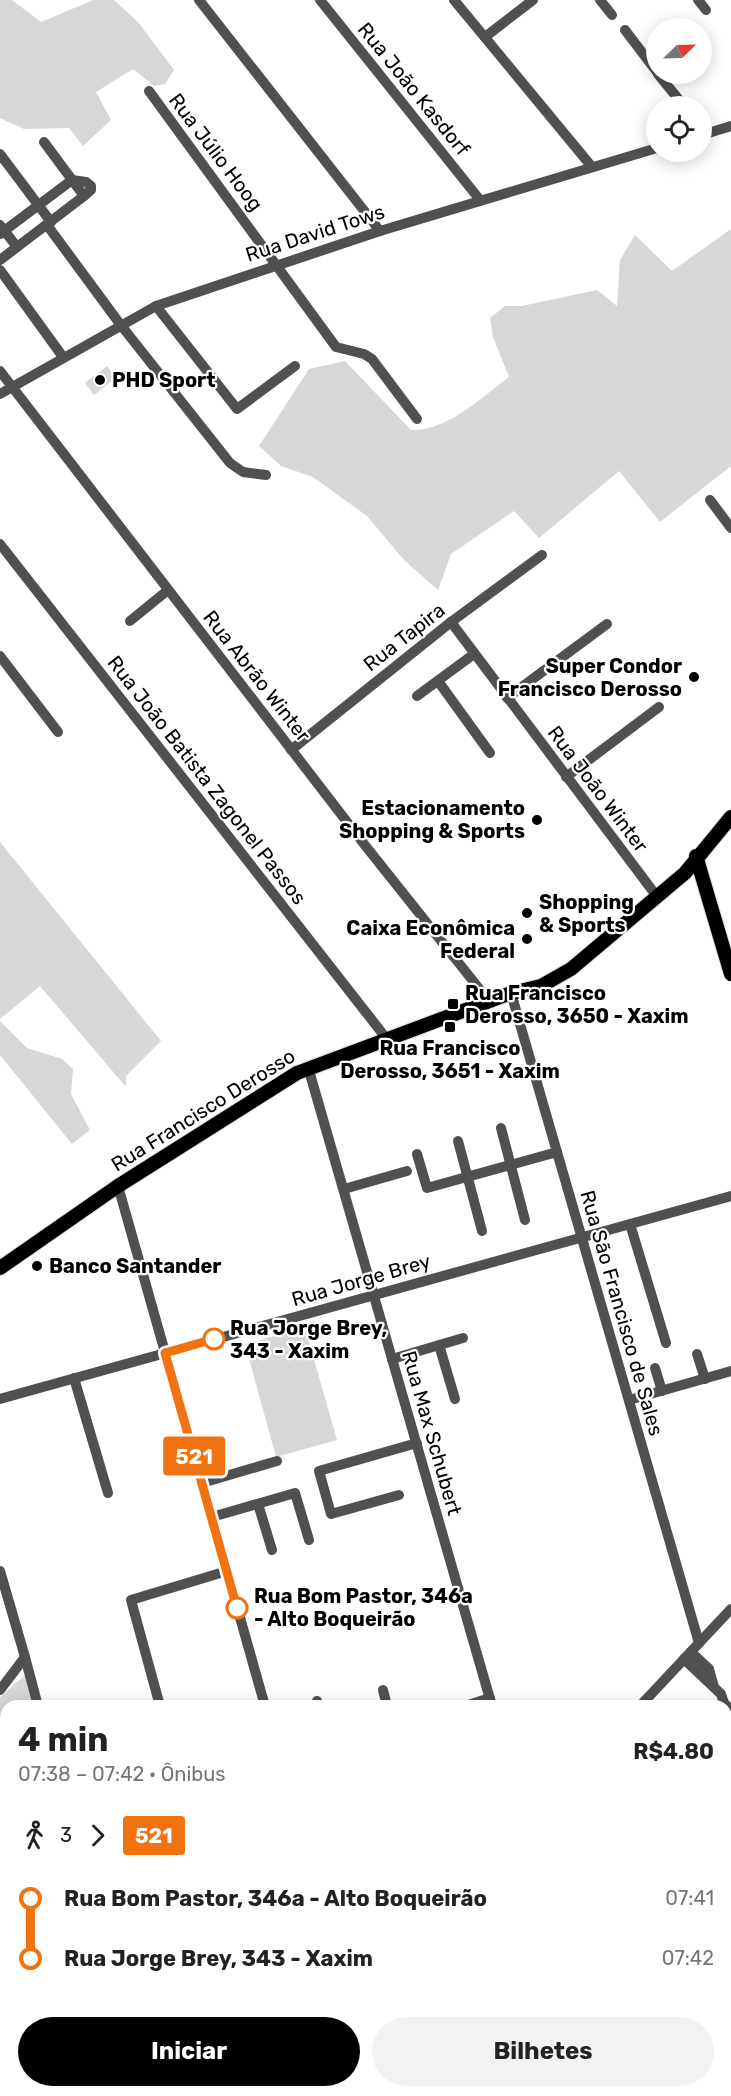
<!DOCTYPE html>
<html lang="pt">
<meta charset="utf-8">
<style>
:root{--surface:#fff;--page:#f2f2f2;--text:#222;--muted:#767676;--accent:#000}
body{margin:0;font-family:Rubik,sans-serif;background:var(--page);color:var(--text);height:100vh;display:flex;flex-direction:column;font-size:22px;white-space:nowrap}
*{box-sizing:border-box;margin:0}
p{font-size:20px;color:var(--muted)}
.icon{flex:none;width:33px;height:33px;fill:none;stroke:currentColor;stroke-width:2;stroke-linecap:round;stroke-linejoin:round}
.map{position:relative;flex:1;overflow:hidden}
.drawer{position:absolute;left:0px;top:1700px;width:732px;height:398px;display:flex;flex-direction:column;background:var(--surface);border-radius:18px 18px 0 0;box-shadow:0 3px 15px #0003}
.drawer>*{flex:none}
.badge{padding:0 12px;border-radius:4px;font-size:21px;line-height:39px}
.needle{width:39px;rotate:67deg}
.fabs{position:absolute;left:646px;top:18px;display:grid;gap:12px}
.fabs a{display:grid;place-items:center;width:66px;height:66px;border-radius:50%;background:var(--surface);box-shadow:0 3px 15px #0003;font-size:30px}
.map>.badge{position:absolute;translate:-50% -50%;box-shadow:0 0 0 3px #fff}
.legs{display:flex;align-items:center;gap:9px;height:66px;padding:0 18px;font-size:20px}
.legs p{margin-inline-start:auto}
.summary{display:flex;align-items:center;justify-content:space-between;height:102px;padding:0 18px}
h1{font-size:33px;font-weight:700;line-height:45px}
.button{display:flex;gap:12px;margin-top:auto;padding:12px 18px}
.button a{flex:1;height:69px;border-radius:36px;background:var(--accent);color:#fff;font-size:24px;font-weight:700;line-height:69px;text-align:center}
.button a+a{background:var(--page);color:var(--text)}
ul{padding:0 18px;list-style:none}
li{display:flex;align-items:center;gap:21px;height:60px;font-size:22px}
li i{display:grid;place-items:center;width:9px;height:100%;margin:0 8px;background:currentColor}
li i::after{content:'';width:15px;height:15px;margin:-8px;border:4px solid;border-radius:50%;background:var(--surface)}
li p{margin-inline-start:auto}
li:first-child i{background:linear-gradient(#0000 50%,currentColor 0)}
li:last-child i{background:linear-gradient(currentColor 50%,#0000 0)}
.map>svg:first-child{display:block}
.green{fill:#d7d7d7}
.lines{fill:none;stroke-linecap:round;stroke-linejoin:round}
.stream{stroke:#9e9e9e;stroke-width:2}
.major-casing{stroke:#dbdbdb;stroke-width:16}
.minor{stroke:#505050;stroke-width:10}
.major{stroke:#000;stroke-width:14}
.line-1-casing{stroke:#fff;stroke-width:14}
.line-1{stroke:#f17210;stroke-width:9}
.poi-dot{fill:#000;stroke:#fff;stroke-width:2}
.stop-1-dot{fill:#fff;stroke:#f17210;stroke-width:3}
.labels{text-anchor:middle;dominant-baseline:central;stroke-width:4.5;stroke-linejoin:round;paint-order:stroke}
.street-label{font-size:20px;fill:#000;stroke:#fff}
.poi-label{font-size:20px;font-weight:bold;fill:#000;stroke:#fff;text-anchor:start}
.stop-label{font-size:20px;font-weight:bold;fill:#000;stroke:#fff;text-anchor:start}
</style>
<div class="map">
<svg width="731" height="2096" viewBox="0 0 731 2096">
<rect width="100%" height="100%" fill="#fff"/>
<g class="green">
<polygon points="0,0 12,0 41,22 93,0 114,0 138,22 174,70 165,84 154,86 133,69 96,92 111,120 83,146 69,128 24,129 0,118"/>
<path d="M731 229V466L660 522 619 471 539 538 514 511 451 554 438 590 404 560 367 516 313 477 281 466 259 446 309 369 345 361 411 430C446 432 482 397 509 377L493 337 490 318 505 306H522L597 290 617 306 620 260 635 235 672 271Z"/>
<polygon points="107,366 116,378 94,395 85,383"/>
<polygon points="0,842 161,1041 126,1076 126,1087 40,986 0,1019"/>
<polygon points="0,1021 27,1048 62,1059 73,1069 71,1094 90,1130 72,1144 0,1055"/>
<polygon points="305,1328 337,1440 276,1457 245,1344"/>
<polygon points="25,1675 32,1703 27,1705 6,1706 6,1730 0,1733 0,1697"/>
<polygon points="138,2091 297,2091 293,2096 140,2096"/>
</g>
<g class="lines">
<polyline class="stream" points="255,2096 261,2091"/>
<g class="major-casing">
<g id="major">
<polyline points="696,856 731,974"/>
<polyline points="0,1268 118,1186 297,1073 511,993 541,986 571,969 685,873 731,817"/>
<polyline points="726,1836 731,1831"/>
<polyline points="0,1921 6,1925"/>
<polyline points="130,2091 132,2096"/>
<polyline points="485,2096 489,2091"/>
</g>
</g>
<g class="minor">
<polyline points="199,0 380,231"/>
<polyline points="320,0 480,200"/>
<polyline points="454,0 592,167"/>
<polyline points="600,0 612,15"/>
<polyline points="698,0 706,10"/>
<polyline points="625,30 657,72"/>
<polyline points="485,37 533,0"/>
<polyline points="658,74 684,106"/>
<polyline points="149,91 336,347 364,354 372,359 417,419"/>
<polyline points="702,135 731,126"/>
<polyline points="44,142 84,196"/>
<polyline points="0,154 51,222"/>
<polyline points="0,225 17,247"/>
<polyline points="47,225 120,324 230,463 243,472 266,475"/>
<polyline points="0,234 72,180 86,182 91,186 91,190 84,196 0,260"/>
<polyline points="0,270 63,357"/>
<polyline points="156,306 237,409 295,366"/>
<polyline points="0,371 364,844 489,1001"/>
<polyline points="0,394 156,306 380,231 657,148"/>
<polyline points="710,500 731,528"/>
<polyline points="0,544 386,1038"/>
<polyline points="130,621 168,590"/>
<polyline points="451,622 652,890"/>
<polyline points="0,656 58,732"/>
<polyline points="438,681 490,753"/>
<polyline points="417,696 474,654"/>
<polyline points="507,698 607,624"/>
<polyline points="291,750 451,622 542,555"/>
<polyline points="566,777 659,707"/>
<polyline points="511,993 699,1643"/>
<polyline points="308,1067 492,1706"/>
<polyline points="501,1128 525,1220"/>
<polyline points="458,1141 482,1231"/>
<polyline points="417,1154 427,1188 557,1152"/>
<polyline points="118,1186 265,1706"/>
<polyline points="344,1189 407,1171"/>
<polyline points="630,1224 666,1343"/>
<polyline points="439,1345 455,1399"/>
<polyline points="697,1354 705,1379"/>
<polyline points="392,1359 463,1338"/>
<polyline points="655,1368 662,1391"/>
<polyline points="74,1378 108,1493"/>
<polyline points="0,1399 731,1196"/>
<polyline points="629,1400 731,1371"/>
<polyline points="202,1483 277,1461"/>
<polyline points="399,1495 331,1514 319,1471 417,1443"/>
<polyline points="258,1504 272,1550"/>
<polyline points="212,1517 295,1493 309,1540"/>
<polyline points="0,1571 25,1657 0,1690"/>
<polyline points="691,1652 709,1669 714,1687"/>
<polyline points="25,1657 38,1706"/>
<polyline points="684,1659 721,1694 724,1703 731,1710"/>
<polyline points="383,1690 387,1706"/>
<polyline points="317,1701 318,1706"/>
<polyline points="160,1706 131,1600 227,1571"/>
<polyline points="465,1706 490,1698"/>
<polyline points="640,1706 731,1609"/>
<polyline points="0,1746 6,1752"/>
<polyline points="726,1776 731,1770"/>
<polyline points="0,1877 6,1879"/>
<polyline points="726,1971 731,1976"/>
<polyline points="0,2008 6,2014"/>
<polyline points="55,2091 57,2096"/>
<polyline points="388,2091 393,2096"/>
</g>
<use href="#major" class="major"/>
</g>
<g class="lines">
<g class="line-1-casing">
<polyline id="line-1" points="214,1339 165,1353 237,1608"/>
</g>
<use href="#line-1" class="line-1"/>
</g>
<g class="poi-dot">
<circle cx="100" cy="380" r="6"/>
<circle cx="694" cy="677" r="6"/>
<circle cx="537" cy="820" r="6"/>
<circle cx="527" cy="913" r="6"/>
<circle cx="527" cy="939" r="6"/>
<rect x="447" y="998" width="12" height="12" rx="3"/>
<rect x="444" y="1021" width="12" height="12" rx="3"/>
<circle cx="37" cy="1266" r="6"/>
</g>
<g class="stop-1-dot">
<circle cx="214" cy="1339" r="10"/>
<circle cx="237" cy="1608" r="10"/>
</g>
<g class="labels">
<g class="street-label">
<text transform="translate(414 89) rotate(51)">Rua João Kasdorf</text>
<text transform="translate(216 152) rotate(53)">Rua Júlio Hoog</text>
<text transform="translate(315 233) rotate(-18)">Rua David Tows</text>
<text transform="translate(404 637) rotate(-38)">Rua Tapira</text>
<text transform="translate(257 676) rotate(52)">Rua Abrão Winter</text>
<text transform="translate(207 780) rotate(52)">Rua João Batista Zagonel Passos</text>
<text transform="translate(598 789) rotate(53)">Rua João Winter</text>
<text transform="translate(203 1110) rotate(-32)">Rua Francisco Derosso</text>
<text transform="translate(361 1280) rotate(-16)">Rua Jorge Brey</text>
<text transform="translate(622 1313) rotate(74)">Rua São Francisco de Sales</text>
<text transform="translate(432 1433) rotate(74)">Rua Max Schubert</text>
</g>
<g class="poi-label">
<text x="112" y="380">PHD Sport</text>
<text x="682" y="666" text-anchor="end">Super Condor<tspan x="682" dy="23">Francisco Derosso</tspan></text>
<text x="525" y="808" text-anchor="end">Estacionamento<tspan x="525" dy="23">Shopping &amp; Sports</tspan></text>
<text x="539" y="902">Shopping<tspan x="539" dy="23">&amp; Sports</tspan></text>
<text x="515" y="928" text-anchor="end">Caixa Econômica<tspan x="515" dy="23">Federal</tspan></text>
<text x="465" y="993">Rua Francisco<tspan x="465" dy="23">Derosso, 3650 - Xaxim</tspan></text>
<text x="450" y="1048" text-anchor="middle">Rua Francisco<tspan x="450" dy="23">Derosso, 3651 - Xaxim</tspan></text>
<text x="49" y="1266">Banco Santander</text>
</g>
<g class="stop-label">
<text x="230" y="1328">Rua Jorge Brey,<tspan x="230" dy="23">343 - Xaxim</tspan></text>
<text x="254" y="1596">Rua Bom Pastor, 346a<tspan x="254" dy="23">- Alto Boqueirão</tspan></text>
</g>
</g>
</svg>
<div class="fabs">
<a><svg class="needle" viewBox="-14 -14 28 28"><path d="M0-13l5 13h-10z" fill="#e53935"/><path d="M0 13l5-13h-10z" fill="#767676"/></svg></a>
<a><svg class="icon" aria-label="locate" viewBox="0 0 24 24"><circle cx="12" cy="12" r="6"/><path d="M12 2v4M12 18v4M2 12h4M18 12h4"/></svg></a>
</div>
<b class="badge" style="left:194px;top:1456px;background:#f17210;color:#fff">521</b>
<section class="drawer">
<div class="summary"><div><h1>4 min</h1><p>07:38 – 07:42 · Ônibus</p></div><b>R$4.80</b></div>
<div class="legs"><svg class="icon" aria-label="walk" viewBox="0 0 24 24"><circle cx="13" cy="4" r="2"/><path d="M13 8l-2 6 4 7M11 14l-3 7M7 12l3-4h3l4 4"/></svg>3<svg class="icon" aria-label="forward" viewBox="0 0 24 24"><path d="M9 5l7 7-7 7"/></svg><b class="badge" style="background:#f17210;color:#fff">521</b></div>
<ul>
<li><i style="color:#f17210"></i><b>Rua Bom Pastor, 346a - Alto Boqueirão</b><p>07:41</p></li>
<li><i style="color:#f17210"></i><b>Rua Jorge Brey, 343 - Xaxim</b><p>07:42</p></li>
</ul>
<div class="button"><a>Iniciar</a><a>Bilhetes</a></div>
</section>
</div>
